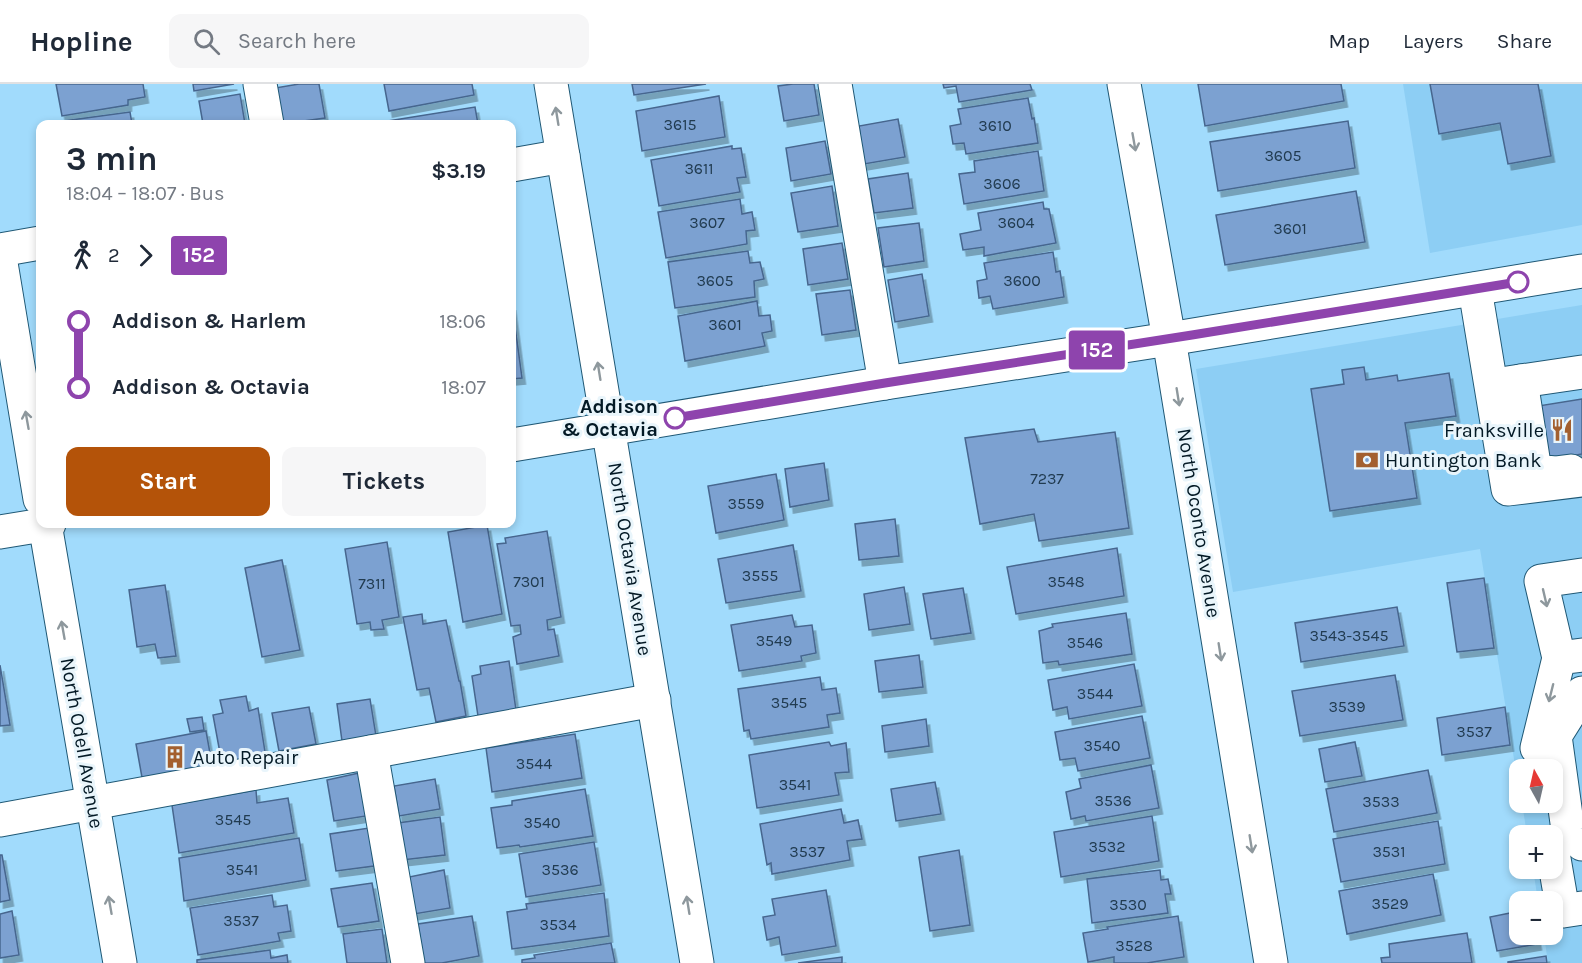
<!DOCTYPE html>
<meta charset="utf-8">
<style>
:root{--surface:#fff;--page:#f6f6f7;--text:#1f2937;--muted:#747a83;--line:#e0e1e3;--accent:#b45309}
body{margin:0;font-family:Karla,sans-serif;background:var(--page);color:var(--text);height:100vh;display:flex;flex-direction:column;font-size:22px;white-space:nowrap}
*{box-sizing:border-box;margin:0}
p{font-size:20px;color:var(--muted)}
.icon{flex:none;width:33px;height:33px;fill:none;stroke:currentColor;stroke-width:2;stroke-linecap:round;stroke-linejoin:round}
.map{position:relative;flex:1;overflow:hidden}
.sheet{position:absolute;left:36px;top:36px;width:480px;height:408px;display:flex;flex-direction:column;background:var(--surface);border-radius:12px;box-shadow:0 3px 9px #0003}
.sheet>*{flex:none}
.badge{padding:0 12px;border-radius:4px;font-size:21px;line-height:39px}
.needle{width:39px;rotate:352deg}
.tools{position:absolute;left:1509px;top:675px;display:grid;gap:12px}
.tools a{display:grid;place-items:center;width:54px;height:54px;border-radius:12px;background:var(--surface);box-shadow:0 3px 9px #0003;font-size:30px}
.map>.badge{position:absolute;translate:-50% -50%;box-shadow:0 0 0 3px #fff}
.legs{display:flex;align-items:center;gap:9px;height:66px;padding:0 30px;font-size:20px}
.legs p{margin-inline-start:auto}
.summary{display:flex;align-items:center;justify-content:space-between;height:102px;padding:0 30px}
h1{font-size:33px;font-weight:700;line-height:45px}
.cta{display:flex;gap:12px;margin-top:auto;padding:12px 30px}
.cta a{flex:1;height:69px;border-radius:12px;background:var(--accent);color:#fff;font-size:24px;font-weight:700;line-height:69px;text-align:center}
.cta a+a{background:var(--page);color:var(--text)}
ul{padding:0 30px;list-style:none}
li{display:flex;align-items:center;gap:21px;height:66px;font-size:22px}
li i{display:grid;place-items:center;width:9px;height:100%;margin:0 8px;background:currentColor}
li i::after{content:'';width:15px;height:15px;margin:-8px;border:4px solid;border-radius:50%;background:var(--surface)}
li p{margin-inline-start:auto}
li:first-child i{background:linear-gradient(#0000 50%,currentColor 0)}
li:last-child i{background:linear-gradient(currentColor 50%,#0000 0)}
header{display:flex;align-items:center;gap:36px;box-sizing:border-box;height:84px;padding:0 30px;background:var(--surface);border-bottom:2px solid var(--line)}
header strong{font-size:28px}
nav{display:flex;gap:33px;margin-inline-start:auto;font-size:21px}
.search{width:420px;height:54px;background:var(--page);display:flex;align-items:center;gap:15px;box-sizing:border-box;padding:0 21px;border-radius:12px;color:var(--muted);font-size:22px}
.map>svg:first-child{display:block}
.built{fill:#8dcef4}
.building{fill:#7ca1d1;stroke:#46668e;stroke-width:1.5;filter:url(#shadow)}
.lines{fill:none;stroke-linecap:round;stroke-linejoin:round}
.minor-casing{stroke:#1f5875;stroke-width:35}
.minor{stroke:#fff;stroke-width:33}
.oneway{stroke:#8e989d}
.line-1-casing{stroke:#fff;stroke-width:14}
.line-1{stroke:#8e44ad;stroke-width:9}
.stop-1-dot{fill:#fff;stroke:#8e44ad;stroke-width:3}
.labels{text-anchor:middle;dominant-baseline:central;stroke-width:6;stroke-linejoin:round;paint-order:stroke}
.number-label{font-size:16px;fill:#213b50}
.stop-label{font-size:20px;font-weight:bold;fill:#031925;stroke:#e9f5fb;text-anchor:end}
.poi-label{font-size:20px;fill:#031925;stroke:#e9f5fb;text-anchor:start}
.street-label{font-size:20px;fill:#031925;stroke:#e9f5fb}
</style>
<header>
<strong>Hopline</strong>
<div class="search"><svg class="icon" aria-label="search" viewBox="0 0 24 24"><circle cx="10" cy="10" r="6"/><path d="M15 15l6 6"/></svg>Search here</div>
<nav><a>Map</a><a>Layers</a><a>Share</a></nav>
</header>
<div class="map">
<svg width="1582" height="879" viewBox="0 0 1582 879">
<defs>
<filter id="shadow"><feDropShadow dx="3.5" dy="6" stdDeviation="0" flood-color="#0004"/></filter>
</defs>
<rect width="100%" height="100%" fill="#a1dbfc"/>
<g class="built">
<polygon points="1403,0 1582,0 1582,141 1430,169"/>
<polygon points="1582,221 1582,879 1548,879 1544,851 1552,850 1552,818 1538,817 1533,785 1552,784 1552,752 1527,751 1522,719 1552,718 1552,686 1520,686 1519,706 1480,465 1233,508 1196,285"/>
</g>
<g class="building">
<polygon points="56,0 143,0 145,13 128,16 128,21 62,32"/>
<polygon points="193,0 234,0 194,7"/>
<polygon points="299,0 319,0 325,34 282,40 275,4"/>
<polygon points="384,0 472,0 474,11 389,27"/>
<polygon points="632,0 706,0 634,11"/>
<polygon points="793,0 814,0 819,31 784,37 778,2"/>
<polygon points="943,0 1030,0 1032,6 959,18 956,2 944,4"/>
<polygon points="1198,0 1341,0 1344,17 1205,42"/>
<polygon points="1430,0 1538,0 1551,72 1508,80 1500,39 1439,50"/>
<polygon points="240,10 245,40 203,40 199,17"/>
<polygon points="719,12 725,53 642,67 636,27"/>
<polygon points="1028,14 1032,35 1034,34 1038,59 966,70 964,59 953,60 950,42 961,40 958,25"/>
<polygon points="475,23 478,40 369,40"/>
<polygon points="130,28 132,40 49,40 49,39"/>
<polygon points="898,35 905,73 864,80 859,42"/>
<polygon points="1348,37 1355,84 1218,107 1210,58"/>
<polygon points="825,57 831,90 791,97 786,64"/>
<polygon points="732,62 732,65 741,64 746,93 737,94 740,108 659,122 651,76"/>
<polygon points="1038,67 1044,107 964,120 959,90 975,88 974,77"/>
<polygon points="908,89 913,124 874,129 868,95"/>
<polygon points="832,102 838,142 798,148 791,109"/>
<polygon points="1356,107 1365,158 1225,181 1216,131"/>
<polygon points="740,115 742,130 752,128 755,146 746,147 747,160 666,174 658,128"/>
<polygon points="1043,118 1044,125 1049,125 1056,159 984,172 984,163 963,166 960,150 981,146 978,129"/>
<polygon points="919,139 924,177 884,183 878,144"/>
<polygon points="842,159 848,195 808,201 803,165"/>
<polygon points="748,167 750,179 760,178 764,195 754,197 755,213 675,224 668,178"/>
<polygon points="1053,168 1056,188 1060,187 1064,213 993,225 990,212 979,214 977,197 987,195 984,179"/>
<polygon points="922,190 929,232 895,238 888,196"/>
<polygon points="850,206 856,246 822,251 816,210"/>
<polygon points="757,217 759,232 770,231 772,247 762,249 765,262 685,277 678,232"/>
<polygon points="512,220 522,294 512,295"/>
<polygon points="1364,283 1366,296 1397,291 1398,297 1449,289 1456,332 1405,339 1417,414 1330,427 1311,305 1344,300 1342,286"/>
<polygon points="1582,315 1582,370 1547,376 1538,322"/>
<polygon points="1034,345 1038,358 1115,348 1129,444 1039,457 1034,430 980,440 965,354"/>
<polygon points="824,379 829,416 790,423 785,385"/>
<polygon points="776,390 784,436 716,449 708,402"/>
<polygon points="895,435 899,472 859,476 855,440"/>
<polygon points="487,441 502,530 463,538 448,448"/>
<polygon points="547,447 561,533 547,536 548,546 554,545 559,572 517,580 513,553 521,550 520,541 511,542 497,460 506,459 505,454"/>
<polygon points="387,458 399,533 382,536 384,545 371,546 370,538 357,540 345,465"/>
<polygon points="793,461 801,507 726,519 718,475"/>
<polygon points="1117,464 1124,512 1016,530 1007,483"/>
<polygon points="282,476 300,566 262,573 245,484"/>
<polygon points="1484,494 1494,564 1457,568 1447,499"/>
<polygon points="165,501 176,572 158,574 155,560 137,563 129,506"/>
<polygon points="904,503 910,540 869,546 864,510"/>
<polygon points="963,504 971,549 931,555 923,510"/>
<polygon points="1397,523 1404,562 1301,578 1295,539"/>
<polygon points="1126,529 1132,570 1059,581 1058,577 1043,579 1039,547 1053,543 1052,540"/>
<polygon points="422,530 423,540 446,536 459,597 460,597 466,632 436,638 429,604 417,606 403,533"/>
<polygon points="792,531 795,543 812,541 816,569 801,572 802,577 739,587 731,541"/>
<polygon points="919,571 923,603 879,608 875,577"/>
<polygon points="509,577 516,626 478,632 472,592 481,590 480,582"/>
<polygon points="1134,580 1142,622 1069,635 1067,623 1053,626 1048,596"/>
<polygon points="0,581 10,641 0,642"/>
<polygon points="1395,591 1403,636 1300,652 1292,607"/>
<polygon points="820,593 822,606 836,604 840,629 827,631 829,643 751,655 749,646 744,647 738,605"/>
<polygon points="246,612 249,627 258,624 266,674 222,680 213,631 223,629 220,616"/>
<polygon points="370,615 376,652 342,657 337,620"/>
<polygon points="309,623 316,660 279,667 272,629"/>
<polygon points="1505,623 1510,661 1442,671 1437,634"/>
<polygon points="1142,632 1150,674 1078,687 1075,674 1060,676 1055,648"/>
<polygon points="202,633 204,646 190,648 187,635"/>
<polygon points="926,635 929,662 885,668 882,642"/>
<polygon points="206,647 213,686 143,699 136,660"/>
<polygon points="575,650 582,694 492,708 486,664"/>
<polygon points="829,658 831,662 846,659 849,688 835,689 839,711 757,724 749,671"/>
<polygon points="1355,658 1362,692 1325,698 1319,665"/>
<polygon points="1151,681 1159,724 1086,737 1085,732 1071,735 1066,708 1081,704 1079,695"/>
<polygon points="1428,686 1437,729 1334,748 1326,705"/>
<polygon points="359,689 366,732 334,737 327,696"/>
<polygon points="435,695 440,725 399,732 394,702"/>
<polygon points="935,698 941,730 896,737 891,705"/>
<polygon points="585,705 593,752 520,763 519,761 497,764 491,724 512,721 512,717"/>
<polygon points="256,706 257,719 288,714 294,749 179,769 172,721"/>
<polygon points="841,725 844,739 858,736 862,755 847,757 850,776 772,790 771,779 767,781 760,740"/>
<polygon points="1152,732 1159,777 1061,793 1054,748"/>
<polygon points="440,733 445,771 402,776 398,739"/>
<polygon points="1438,737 1445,780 1341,798 1333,755"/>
<polygon points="369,744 374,782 336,787 330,750"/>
<polygon points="299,754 306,796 184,817 179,774"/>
<polygon points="594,758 601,801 526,813 519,770"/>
<polygon points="959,766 970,841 930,847 919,773"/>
<polygon points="0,771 2,771 10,816 0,818"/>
<polygon points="444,786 450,824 414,830 409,793"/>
<polygon points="1160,786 1161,796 1168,795 1171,810 1165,810 1168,829 1092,839 1087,795"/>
<polygon points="1433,790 1441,831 1347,850 1339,807"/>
<polygon points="372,799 379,837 338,843 331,805"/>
<polygon points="826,806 836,862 782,871 779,853 767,856 763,833 775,831 772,815"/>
<polygon points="604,809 609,852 512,865 507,828 527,825 526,820"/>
<polygon points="272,811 274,823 287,821 291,847 278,849 280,857 198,871 190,824"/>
<polygon points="12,827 19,871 0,874 0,830"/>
<polygon points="1520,827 1520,850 1536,850 1538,860 1497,867 1490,833"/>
<polygon points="472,832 479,872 442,879 424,879 418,840"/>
<polygon points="1178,832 1184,873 1147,879 1114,879 1114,873 1088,878 1083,849 1108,845 1107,843"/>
<polygon points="382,845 387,879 347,879 343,850"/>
<polygon points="1467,849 1472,879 1382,879 1381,874 1390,873 1389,860"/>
<polygon points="611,859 615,879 522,879 522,876 535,874 534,871"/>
<polygon points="270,866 271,874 287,871 288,879 197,879 197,876"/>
<polygon points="1546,872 1547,879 1508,879 1508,878"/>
<polygon points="842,873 842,879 798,879"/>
</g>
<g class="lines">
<g class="minor-casing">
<g id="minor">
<polyline points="260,0 267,40"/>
<polyline points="551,0 697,879"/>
<polyline points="835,0 885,299"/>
<polyline points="1124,0 1169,255 1271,879"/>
<polyline points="512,81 563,72"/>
<polyline points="0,166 40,159"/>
<polyline points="0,173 40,415"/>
<polyline points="1475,205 1508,405 1582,396"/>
<polyline points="1521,297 1535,387 1555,389 1571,387"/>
<polyline points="1501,300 1582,288"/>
<polyline points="512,361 885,299 1169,255 1582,187"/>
<polyline points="45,440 120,879"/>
<polyline points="0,448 49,440"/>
<polyline points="1559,574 1541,497 1582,491"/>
<polyline points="1582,609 1555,652 1568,746 1582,760"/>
<polyline points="1537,664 1559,574 1582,571"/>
<polyline points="371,668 408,879"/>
<polyline points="0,736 654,616"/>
<polyline points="1552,763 1563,827 1582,824"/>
</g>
</g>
<use href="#minor" class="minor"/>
</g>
<defs><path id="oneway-shaft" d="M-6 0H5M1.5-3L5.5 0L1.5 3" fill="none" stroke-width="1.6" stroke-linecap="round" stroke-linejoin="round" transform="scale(1.5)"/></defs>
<g class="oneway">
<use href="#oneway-shaft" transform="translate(557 32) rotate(-99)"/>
<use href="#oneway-shaft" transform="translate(1134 58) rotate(80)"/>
<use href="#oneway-shaft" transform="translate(599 287) rotate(-99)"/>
<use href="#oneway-shaft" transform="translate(1178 313) rotate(81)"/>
<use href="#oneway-shaft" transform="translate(27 336) rotate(-100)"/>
<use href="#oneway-shaft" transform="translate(1545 514) rotate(77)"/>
<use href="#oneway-shaft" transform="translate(63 546) rotate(-100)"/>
<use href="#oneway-shaft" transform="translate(1220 568) rotate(81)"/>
<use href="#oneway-shaft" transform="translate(1551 609) rotate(104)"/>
<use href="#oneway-shaft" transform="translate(1251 760) rotate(81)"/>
<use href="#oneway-shaft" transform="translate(110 821) rotate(-100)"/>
<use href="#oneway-shaft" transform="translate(688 821) rotate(-99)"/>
</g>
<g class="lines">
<g class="line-1-casing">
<polyline id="line-1" points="675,334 885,299 1192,251 1518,198"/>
</g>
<use href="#line-1" class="line-1"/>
</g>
<defs>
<g id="restaurant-bare" transform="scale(1.8)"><path d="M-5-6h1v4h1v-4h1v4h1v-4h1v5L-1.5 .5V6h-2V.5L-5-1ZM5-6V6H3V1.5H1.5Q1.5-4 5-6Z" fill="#a3602f" stroke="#e9f5fb" stroke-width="2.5" paint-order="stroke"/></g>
<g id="bank-bare" transform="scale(1.8)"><path d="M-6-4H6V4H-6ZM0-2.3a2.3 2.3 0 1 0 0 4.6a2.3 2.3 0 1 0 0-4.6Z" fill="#a3602f" stroke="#e9f5fb" stroke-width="2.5" paint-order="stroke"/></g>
<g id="building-bare" transform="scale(1.8)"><path d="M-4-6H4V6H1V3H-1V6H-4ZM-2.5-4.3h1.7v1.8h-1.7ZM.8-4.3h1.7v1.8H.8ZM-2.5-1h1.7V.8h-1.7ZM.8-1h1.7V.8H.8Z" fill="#a3602f" stroke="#e9f5fb" stroke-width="2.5" paint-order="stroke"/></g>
</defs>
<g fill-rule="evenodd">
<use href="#restaurant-bare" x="1562" y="346"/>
<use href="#bank-bare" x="1367" y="376"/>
<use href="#building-bare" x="175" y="673"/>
</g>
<g class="stop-1-dot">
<circle cx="1518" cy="198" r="10"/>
<circle cx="675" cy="334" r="10"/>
</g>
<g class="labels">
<g class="number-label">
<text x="680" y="40">3615</text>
<text x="995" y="41">3610</text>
<text x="1283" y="71">3605</text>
<text x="699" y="84">3611</text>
<text x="1002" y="99">3606</text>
<text x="707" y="138">3607</text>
<text x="1016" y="138">3604</text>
<text x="1290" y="144">3601</text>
<text x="715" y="196">3605</text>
<text x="1022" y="196">3600</text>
<text x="725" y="240">3601</text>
<text x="1047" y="394">7237</text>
<text x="746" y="419">3559</text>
<text x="760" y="491">3555</text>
<text x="529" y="497">7301</text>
<text x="1066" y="497">3548</text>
<text x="372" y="499">7311</text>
<text x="1349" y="551">3543-3545</text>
<text x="774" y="556">3549</text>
<text x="1085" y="558">3546</text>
<text x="1095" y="609">3544</text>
<text x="789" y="618">3545</text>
<text x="1347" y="622">3539</text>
<text x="1474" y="647">3537</text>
<text x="1102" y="661">3540</text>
<text x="534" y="679">3544</text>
<text x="795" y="700">3541</text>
<text x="1113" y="716">3536</text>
<text x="1381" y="717">3533</text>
<text x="233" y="735">3545</text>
<text x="542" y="738">3540</text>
<text x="1107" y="762">3532</text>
<text x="807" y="767">3537</text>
<text x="1389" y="767">3531</text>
<text x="242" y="785">3541</text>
<text x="560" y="785">3536</text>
<text x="1390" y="819">3529</text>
<text x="1128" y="820">3530</text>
<text x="241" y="836">3537</text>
<text x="558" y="840">3534</text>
<text x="1134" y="861">3528</text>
</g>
<g class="stop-label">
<text x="658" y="322">Addison<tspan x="658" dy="23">&amp; Octavia</tspan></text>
</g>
<g class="poi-label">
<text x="1544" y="346" text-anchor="end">Franksville</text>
<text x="1385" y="376">Huntington Bank</text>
<text x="193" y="673">Auto Repair</text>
</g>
<g class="street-label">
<text transform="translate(1199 439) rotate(81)">North Oconto Avenue</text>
<text transform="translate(630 475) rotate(81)">North Octavia Avenue</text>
<text transform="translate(82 659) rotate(80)">North Odell Avenue</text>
</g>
</g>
</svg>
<div class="tools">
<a><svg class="needle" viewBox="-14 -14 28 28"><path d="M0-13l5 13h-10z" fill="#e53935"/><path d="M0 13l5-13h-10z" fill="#747a83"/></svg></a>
<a>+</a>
<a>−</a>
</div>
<b class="badge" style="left:1097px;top:266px;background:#8e44ad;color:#fff">152</b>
<section class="sheet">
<div class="summary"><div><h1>3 min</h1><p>18:04 – 18:07 · Bus</p></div><b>$3.19</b></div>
<div class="legs"><svg class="icon" aria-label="walk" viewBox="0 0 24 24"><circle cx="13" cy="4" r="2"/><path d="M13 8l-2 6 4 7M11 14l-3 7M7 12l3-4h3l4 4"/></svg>2<svg class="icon" aria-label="forward" viewBox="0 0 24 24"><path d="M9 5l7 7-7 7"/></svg><b class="badge" style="background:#8e44ad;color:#fff">152</b></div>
<ul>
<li><i style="color:#8e44ad"></i><b>Addison &amp; Harlem</b><p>18:06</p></li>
<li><i style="color:#8e44ad"></i><b>Addison &amp; Octavia</b><p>18:07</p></li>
</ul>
<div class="cta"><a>Start</a><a>Tickets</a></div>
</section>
</div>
